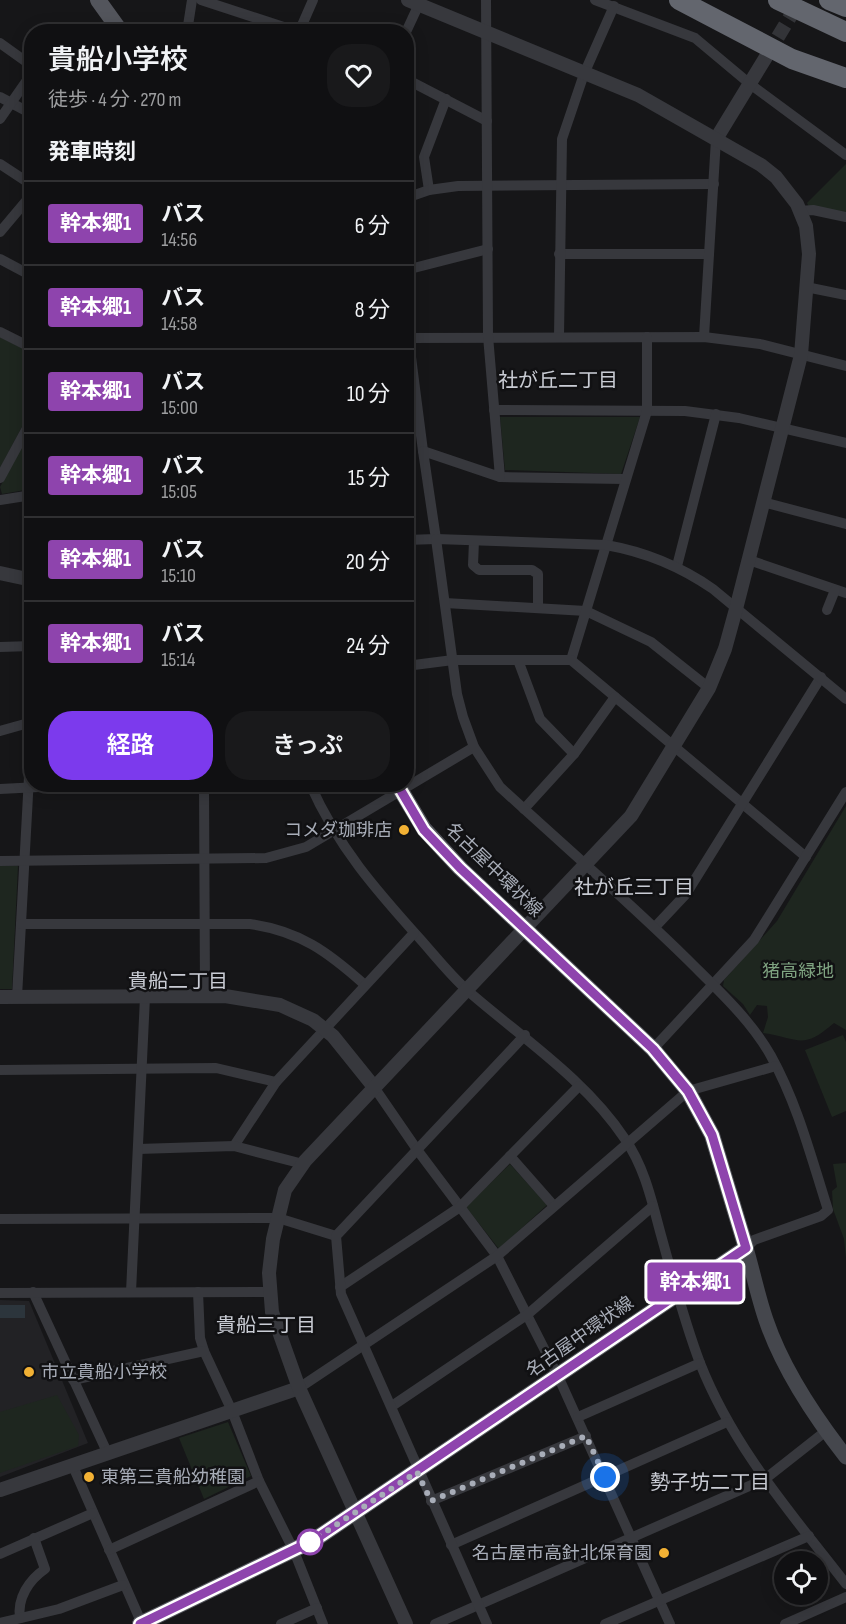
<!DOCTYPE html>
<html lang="ja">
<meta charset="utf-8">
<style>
:root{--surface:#101012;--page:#19191b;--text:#f1f3f6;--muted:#9c9d9f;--line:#303032;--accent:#7c3aed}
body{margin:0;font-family:"Sofia Sans Condensed","Noto Sans JP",sans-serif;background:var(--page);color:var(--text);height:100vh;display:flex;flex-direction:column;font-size:22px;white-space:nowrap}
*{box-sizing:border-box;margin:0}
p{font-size:20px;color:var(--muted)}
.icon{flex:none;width:33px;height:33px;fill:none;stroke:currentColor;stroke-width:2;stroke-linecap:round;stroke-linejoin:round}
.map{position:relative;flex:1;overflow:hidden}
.sheet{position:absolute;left:24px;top:24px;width:390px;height:768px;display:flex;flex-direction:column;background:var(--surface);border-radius:24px;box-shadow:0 3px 15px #0003,0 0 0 2px var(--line)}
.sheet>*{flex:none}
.badge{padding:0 12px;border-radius:4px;font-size:21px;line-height:39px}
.controls{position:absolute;left:774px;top:1551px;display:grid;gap:12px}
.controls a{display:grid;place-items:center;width:54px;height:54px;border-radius:50%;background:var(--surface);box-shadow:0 3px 15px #0003,0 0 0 2px var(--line);font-size:30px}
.you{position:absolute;width:30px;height:30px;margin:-15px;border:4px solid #fff;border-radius:50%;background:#1a73e8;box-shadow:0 0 0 9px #1a73e833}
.map>.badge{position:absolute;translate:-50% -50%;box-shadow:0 0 0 3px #fff}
h2{padding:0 24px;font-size:22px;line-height:54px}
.round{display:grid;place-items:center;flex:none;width:63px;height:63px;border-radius:24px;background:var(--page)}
.overview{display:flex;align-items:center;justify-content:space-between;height:102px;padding:0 24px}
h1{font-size:28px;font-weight:600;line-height:45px}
.button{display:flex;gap:12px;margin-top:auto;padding:12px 24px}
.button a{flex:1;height:69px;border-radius:24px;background:var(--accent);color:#fff;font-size:24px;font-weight:600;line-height:69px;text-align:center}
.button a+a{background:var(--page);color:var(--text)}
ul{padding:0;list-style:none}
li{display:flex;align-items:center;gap:18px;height:84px;padding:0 24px;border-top:2px solid var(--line)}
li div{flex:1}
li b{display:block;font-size:22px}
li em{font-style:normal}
li .badge{min-width:66px;font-weight:700;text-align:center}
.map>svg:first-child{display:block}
.built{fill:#222225}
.green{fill:#1e261f}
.water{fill:#2c353c}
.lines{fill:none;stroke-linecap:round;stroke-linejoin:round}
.tertiary-tunnel{stroke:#333438;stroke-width:14;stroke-dasharray:14 7;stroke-linecap:butt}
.minor{stroke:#37383d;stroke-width:10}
.tertiary{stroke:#37383d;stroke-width:14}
.secondary{stroke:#45474d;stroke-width:15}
.primary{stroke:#53555c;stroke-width:16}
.motorway{stroke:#63666e;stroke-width:20}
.motorway-bridge{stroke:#63666e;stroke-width:20}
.line-casing{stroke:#fff;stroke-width:14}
.line{stroke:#8e44ad;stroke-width:9}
.walk{stroke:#a8adb8;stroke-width:6;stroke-dasharray:0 10.8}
.poi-dot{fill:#f2b134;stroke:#111113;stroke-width:2}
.stop-dot{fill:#fff;stroke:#8e44ad;stroke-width:3}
.labels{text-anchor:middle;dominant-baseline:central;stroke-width:5;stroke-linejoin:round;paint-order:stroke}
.poi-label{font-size:18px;fill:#a8adb8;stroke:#111113;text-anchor:end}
.street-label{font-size:18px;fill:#a8adb8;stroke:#111113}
.park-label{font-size:18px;fill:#7fa381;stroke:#111113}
.neighbourhood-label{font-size:20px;fill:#c9ccd4;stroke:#111113}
</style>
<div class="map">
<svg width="846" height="1624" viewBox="0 0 846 1624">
<rect width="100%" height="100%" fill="#161618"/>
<polygon class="built" points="0,1300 29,1301 88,1443 0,1477"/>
<g class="green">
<polygon points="846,164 846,215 809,207 807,203"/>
<polygon points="0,337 31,353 32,408 0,468"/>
<polygon points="500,417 640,417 621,474 505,470"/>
<polygon points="31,428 31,489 2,494 0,487"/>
<path d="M846 806V1030L834 1023C802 1051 799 1038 763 1033L768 1017 767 1006 757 1005 750 1015 743 1004 723 986 724 980 777 921Z"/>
<polygon points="0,866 18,866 12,989 0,989"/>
<polygon points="843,1035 846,1042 846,1111 832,1117 805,1050"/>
<polygon points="846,1163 846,1258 844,1239 833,1209 832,1191 837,1187 833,1164"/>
<polygon points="510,1164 547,1205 499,1249 466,1207"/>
<polygon points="57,1395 79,1435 78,1446 0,1473 0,1412"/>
<polygon points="228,1422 251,1476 204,1499 179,1438"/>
</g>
<rect class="water" x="0" y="1305" width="25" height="13"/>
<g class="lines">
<polyline class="tertiary-tunnel" points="767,55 799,2"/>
<g class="minor">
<polyline points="201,0 299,32"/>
<polyline points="595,0 695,38 750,84 846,155"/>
<polyline points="187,32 192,0"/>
<polyline points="299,32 313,0"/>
<polyline points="406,32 419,4"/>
<polyline points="0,43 32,66"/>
<polyline points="406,79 487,121"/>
<polyline points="0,97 32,114"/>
<polyline points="0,119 32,73"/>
<polyline points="0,164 32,185"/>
<polyline points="429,190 424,157 446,99"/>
<polyline points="406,198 429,190 458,186 714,184"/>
<polyline points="800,211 813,210 846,217"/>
<polyline points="0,232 32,194"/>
<polyline points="559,254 709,254"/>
<polyline points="0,259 32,276"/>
<polyline points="406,270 488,249"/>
<polyline points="806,287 846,295"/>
<polyline points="406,318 423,451"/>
<polyline points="0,332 32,348"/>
<polyline points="559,336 562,139 584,74 614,6"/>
<polyline points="704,337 716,139"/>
<polyline points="406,338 704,337 760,344 846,366"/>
<polyline points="494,410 685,411 739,418 846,443"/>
<polyline points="500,477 625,479"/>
<polyline points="0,478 32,419"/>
<polyline points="0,500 32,495"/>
<polyline points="763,502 846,524"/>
<polyline points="406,540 436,539 423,451 500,477 488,336 486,0"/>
<polyline points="474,541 473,565 479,570 532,570 538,574 538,608"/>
<polyline points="749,560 846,593"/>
<polyline points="677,566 716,414"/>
<polyline points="445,603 586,611 651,642 709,688"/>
<polyline points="827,610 835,590"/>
<polyline points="0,647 32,646"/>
<polyline points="518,660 540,719 574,754"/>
<polyline points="571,660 647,411 647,337"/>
<polyline points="406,666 453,660 571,660 806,857"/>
<polyline points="0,731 32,722 17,997"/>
<polyline points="204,784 205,996"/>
<path d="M310 784C338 847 376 890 421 940 436 957 451 976 468 991 522 1038 585 1079 625 1139 645 1168 652 1202 661 1235 673 1278 684 1321 700 1363 733 1447 791 1513 846 1584"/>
<polyline points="0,789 97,784"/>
<polyline points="524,809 574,754 615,697"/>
<polyline points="0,861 266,858 306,847 474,747"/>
<path d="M21 924H250C300 931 328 952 365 985"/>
<polyline points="655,927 686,894 821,677"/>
<polyline points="653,1049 754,940 846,792"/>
<polyline points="0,1070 216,1068 276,1082"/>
<polyline points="374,1087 418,1151 497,1256 558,1376 670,1624"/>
<polyline points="234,1146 276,1082 414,933"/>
<polyline points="138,1149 234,1146 303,1164"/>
<polyline points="510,1156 554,1206"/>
<polyline points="0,1219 278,1218 336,1236"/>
<path d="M746 1248 754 1240 821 1216 828 1210C811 1157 798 1105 771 1056 751 1020 717 989 688 960 627 900 563 845 500 787L474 747 463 717 457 694 436 539 606 545C646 552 680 566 713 589L846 699"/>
<polyline points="340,1287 460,1207 579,1086"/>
<polyline points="33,1292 107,1452"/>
<polyline points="131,1292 145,997"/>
<polyline points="198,1292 200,1338 204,1351 232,1411 259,1481 294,1551 323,1624"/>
<polyline points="0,1293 271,1292"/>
<polyline points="73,1380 204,1351"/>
<polyline points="299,1388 497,1256 688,1091 776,1066"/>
<polyline points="392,1406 528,1314 653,1206"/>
<polyline points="578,1417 700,1363"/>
<polyline points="72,1464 142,1624"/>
<polyline points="431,1501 586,1436"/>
<polyline points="451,1545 727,1422"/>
<polyline points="109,1550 259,1481"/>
<polyline points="0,1554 93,1513"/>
<path d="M20 1618C17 1598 29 1580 45 1569L34 1538"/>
<polyline points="0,1623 59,1609 123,1585"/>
<polyline points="281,1624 317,1608"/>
<polyline points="435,1624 765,1479 826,1431"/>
<polyline points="487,1624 341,1294 336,1236 525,1035"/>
<polyline points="605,1624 809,1536"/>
<polyline points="785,1624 846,1597"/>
</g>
<g class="tertiary">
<polyline points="716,139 766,57"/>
<polyline points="0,573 32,580"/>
<polyline points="0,997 225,996 280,1005 313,1020 333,1036 374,1087"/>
<polyline points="0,1490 299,1388"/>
<polyline points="406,1624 299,1388 272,1312 269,1273 273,1239 285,1190 305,1161 631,816 709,688 725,649 736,609 801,355 809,254 806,226 797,204 776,177 761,165 638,95 408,0"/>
</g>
<path class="secondary" d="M746 1248C753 1272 758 1297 766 1320 783 1370 814 1416 846 1457"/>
<g class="primary">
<polyline points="98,0 121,32"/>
<polyline points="140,1624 314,1540 746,1248 712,1135 688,1091 653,1049 460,868 424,829 397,784"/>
</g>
<g class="motorway">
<polyline points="679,0 792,59 846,78"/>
<polyline points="829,0 846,7"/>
</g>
<polyline class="motorway-bridge" points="778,0 846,32"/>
</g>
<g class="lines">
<g class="line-casing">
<polyline id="line" points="140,1624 314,1540 746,1248 712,1135 688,1091 653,1049 460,868 424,830 397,784"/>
</g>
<use href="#line" class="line"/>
<polyline class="walk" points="310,1542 417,1472 431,1501 586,1436 605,1477"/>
</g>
<g class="poi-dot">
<circle cx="404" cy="830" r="6"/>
<circle cx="29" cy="1372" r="6"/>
<circle cx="89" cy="1477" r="6"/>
<circle cx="664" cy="1553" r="6"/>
</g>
<circle class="stop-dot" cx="310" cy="1542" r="12"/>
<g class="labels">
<g class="poi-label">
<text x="392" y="830">コメダ珈琲店</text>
<text x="41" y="1372" text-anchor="start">市立貴船小学校</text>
<text x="101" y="1477" text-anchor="start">東第三貴船幼稚園</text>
<text x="652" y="1553">名古屋市高針北保育園</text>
</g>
<g class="street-label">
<text transform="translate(494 870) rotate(44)">名古屋中環状線</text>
<text transform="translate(580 1337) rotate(-35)">名古屋中環状線</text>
</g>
<g class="park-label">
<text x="798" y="971">猪高緑地</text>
</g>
<g class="neighbourhood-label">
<text x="558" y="381">社が丘二丁目</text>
<text x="634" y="888">社が丘三丁目</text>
<text x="178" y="982">貴船二丁目</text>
<text x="266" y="1326">貴船三丁目</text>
<text x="710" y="1483">勢子坊二丁目</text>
</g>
</g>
</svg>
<div class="controls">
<a><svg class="icon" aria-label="locate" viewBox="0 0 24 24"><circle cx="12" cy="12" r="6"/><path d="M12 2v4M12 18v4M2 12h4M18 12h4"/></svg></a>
</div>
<div class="you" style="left:605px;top:1477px"></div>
<b class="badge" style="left:695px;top:1282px;background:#8e44ad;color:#fff">幹本郷1</b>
<section class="sheet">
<div class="overview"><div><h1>貴船小学校</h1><p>徒歩 · 4 分 · 270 m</p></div><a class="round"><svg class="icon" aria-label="heart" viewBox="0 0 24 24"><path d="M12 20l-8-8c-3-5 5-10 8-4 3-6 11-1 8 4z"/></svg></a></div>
<h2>発車時刻</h2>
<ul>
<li><span class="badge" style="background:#8e44ad;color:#fff">幹本郷1</span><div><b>バス</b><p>14:56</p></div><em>6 分</em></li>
<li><span class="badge" style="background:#8e44ad;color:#fff">幹本郷1</span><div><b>バス</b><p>14:58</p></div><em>8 分</em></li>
<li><span class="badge" style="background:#8e44ad;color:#fff">幹本郷1</span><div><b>バス</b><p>15:00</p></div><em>10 分</em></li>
<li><span class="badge" style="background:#8e44ad;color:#fff">幹本郷1</span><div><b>バス</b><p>15:05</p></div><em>15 分</em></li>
<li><span class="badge" style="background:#8e44ad;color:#fff">幹本郷1</span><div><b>バス</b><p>15:10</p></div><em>20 分</em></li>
<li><span class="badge" style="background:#8e44ad;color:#fff">幹本郷1</span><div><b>バス</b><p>15:14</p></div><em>24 分</em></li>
</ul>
<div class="button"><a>経路</a><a>きっぷ</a></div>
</section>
</div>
